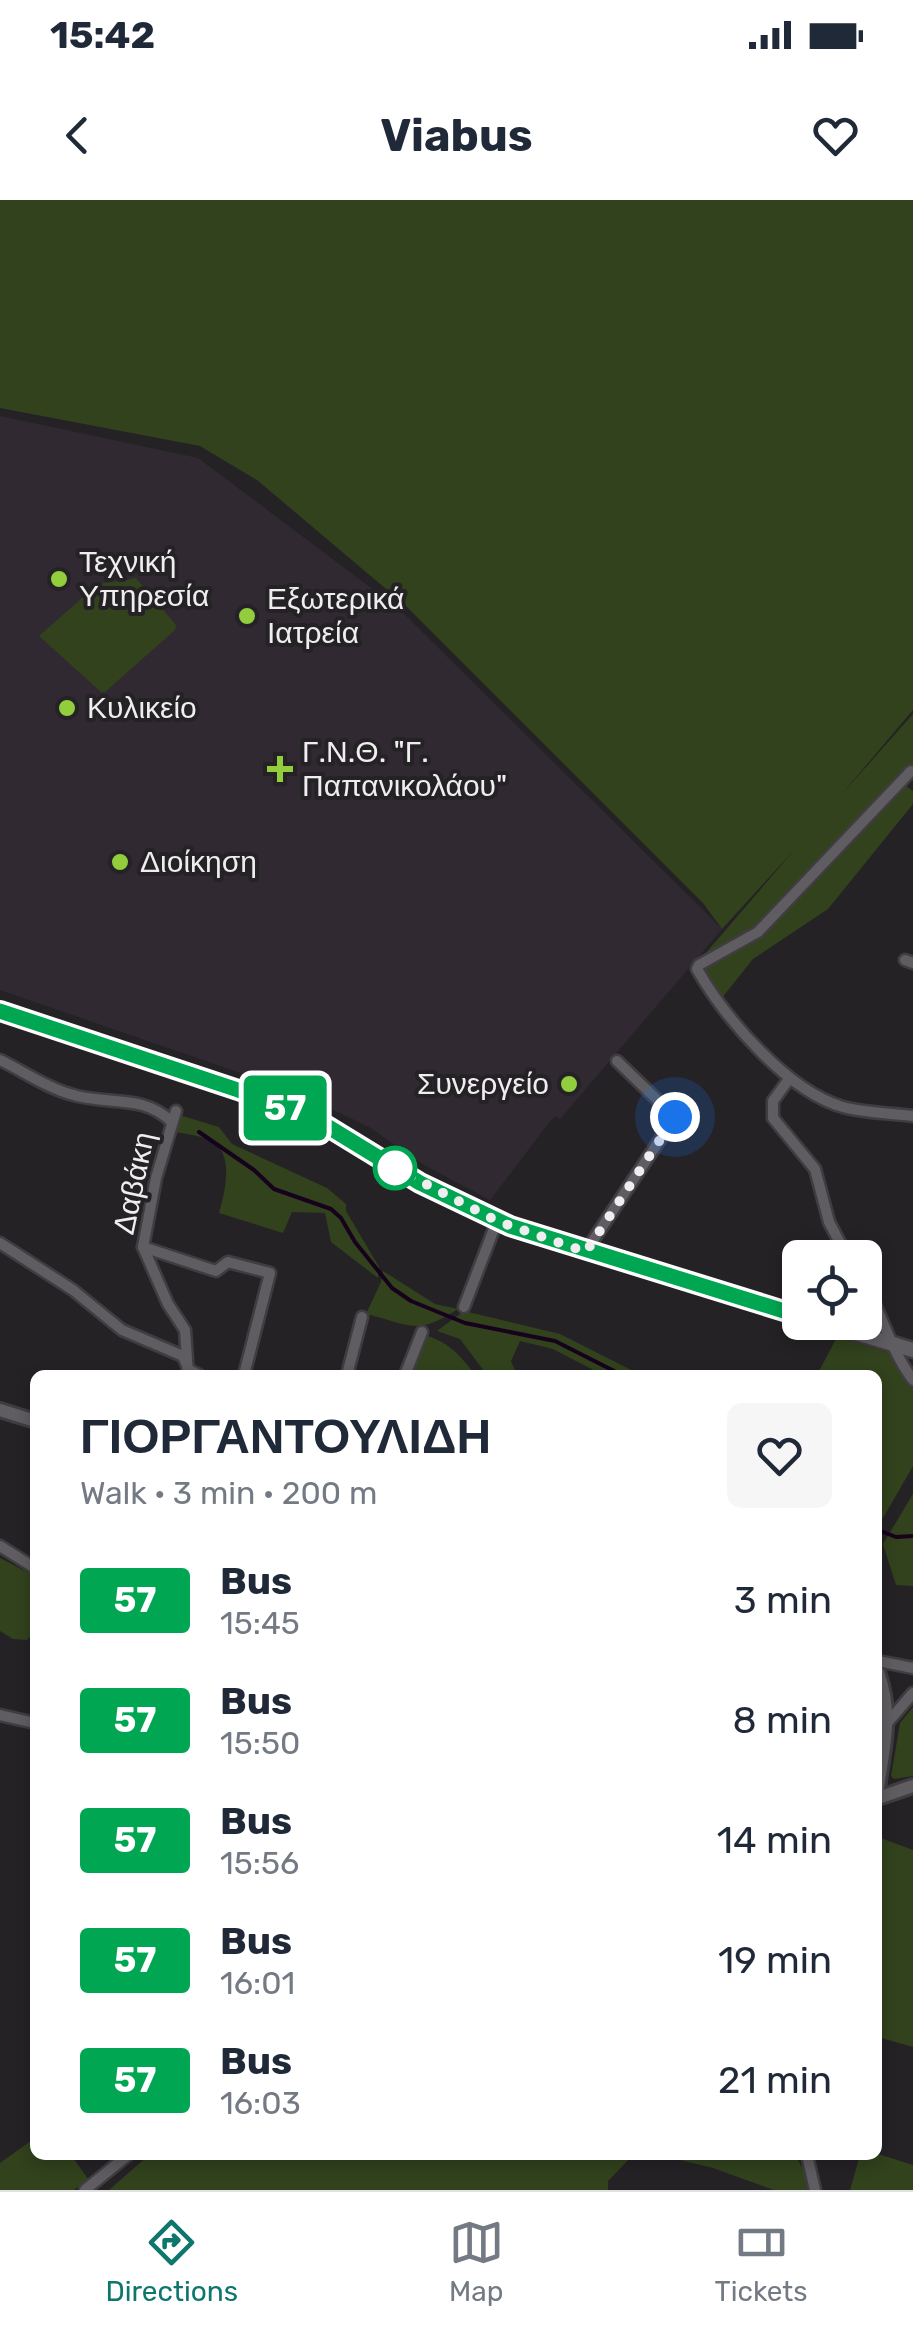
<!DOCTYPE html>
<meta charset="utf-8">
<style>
:root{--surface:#fff;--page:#f6f6f7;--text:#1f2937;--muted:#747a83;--line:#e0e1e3;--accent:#0f766e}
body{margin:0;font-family:Rubik,sans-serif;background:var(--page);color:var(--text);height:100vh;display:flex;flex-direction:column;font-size:38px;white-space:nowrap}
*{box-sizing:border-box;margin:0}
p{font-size:32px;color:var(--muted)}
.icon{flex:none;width:55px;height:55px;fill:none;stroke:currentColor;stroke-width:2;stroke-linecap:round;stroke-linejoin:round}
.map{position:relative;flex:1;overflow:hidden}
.details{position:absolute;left:30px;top:1170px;width:852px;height:790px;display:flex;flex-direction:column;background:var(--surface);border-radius:15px;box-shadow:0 5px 15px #0003}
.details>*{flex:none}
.badge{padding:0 20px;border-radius:8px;font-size:35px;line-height:65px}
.controls{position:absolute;left:782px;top:1040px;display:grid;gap:20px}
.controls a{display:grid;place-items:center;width:100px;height:100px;border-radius:15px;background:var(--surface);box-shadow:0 5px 15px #0003;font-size:50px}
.you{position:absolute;width:50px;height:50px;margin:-25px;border:8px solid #fff;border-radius:50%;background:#1a73e8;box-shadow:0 0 0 15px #1a73e833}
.map>.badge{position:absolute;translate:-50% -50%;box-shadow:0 0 0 5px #fff}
.round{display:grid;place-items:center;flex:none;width:105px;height:105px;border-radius:15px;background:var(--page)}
.summary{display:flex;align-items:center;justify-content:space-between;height:170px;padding:0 50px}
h1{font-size:48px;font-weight:700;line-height:75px}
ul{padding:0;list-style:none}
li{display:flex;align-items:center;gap:30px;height:120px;padding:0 50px}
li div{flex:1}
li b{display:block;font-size:38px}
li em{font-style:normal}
li .badge{min-width:110px;font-weight:700;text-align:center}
.status{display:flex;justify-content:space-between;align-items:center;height:70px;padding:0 50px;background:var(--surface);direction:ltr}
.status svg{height:28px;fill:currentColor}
header{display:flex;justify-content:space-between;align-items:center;height:130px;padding:0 50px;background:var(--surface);font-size:45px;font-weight:700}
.menu{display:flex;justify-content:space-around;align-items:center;height:140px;border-top:2px solid var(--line);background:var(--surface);font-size:28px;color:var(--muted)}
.menu a{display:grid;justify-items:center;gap:5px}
.menu .selected{color:var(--accent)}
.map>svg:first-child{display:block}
.built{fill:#302932}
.green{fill:#31421d}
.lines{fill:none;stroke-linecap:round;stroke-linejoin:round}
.stream{stroke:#16021d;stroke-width:4}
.minor-casing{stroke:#403d40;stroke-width:15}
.tertiary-casing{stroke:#403d40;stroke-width:18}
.secondary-casing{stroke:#403d40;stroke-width:19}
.minor{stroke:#605d62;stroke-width:10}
.tertiary{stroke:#605d62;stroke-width:12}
.secondary{stroke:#605d62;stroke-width:14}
.line-casing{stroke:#fff;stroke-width:22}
.line{stroke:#00a651;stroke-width:15}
.walk{stroke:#efedf0;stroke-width:10;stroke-dasharray:0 18}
.poi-dot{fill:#92cd3e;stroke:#252226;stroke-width:4}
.stop-dot{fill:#fff;stroke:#00a651;stroke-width:5}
.labels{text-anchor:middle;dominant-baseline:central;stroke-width:8;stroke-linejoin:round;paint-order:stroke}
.poi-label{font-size:30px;fill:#efedf0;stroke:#252226;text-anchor:start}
.street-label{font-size:30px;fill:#efedf0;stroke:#252226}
</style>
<div class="status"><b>15:42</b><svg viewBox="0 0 49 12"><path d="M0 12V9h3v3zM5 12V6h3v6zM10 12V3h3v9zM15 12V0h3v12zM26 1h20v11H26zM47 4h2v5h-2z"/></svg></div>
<header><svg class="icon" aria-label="back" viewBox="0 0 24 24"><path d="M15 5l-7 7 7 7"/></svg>Viabus<svg class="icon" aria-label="heart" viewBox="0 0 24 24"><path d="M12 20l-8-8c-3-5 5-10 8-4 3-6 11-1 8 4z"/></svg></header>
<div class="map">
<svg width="913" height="1990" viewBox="0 0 913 1990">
<rect width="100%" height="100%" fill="#252226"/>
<polygon class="built" points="0,216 198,258 399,409 722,729 560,919 555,916 551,920 490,1000 426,966 369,927 317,902 264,881 0,790"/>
<g class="green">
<polygon points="0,0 913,0 913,510 841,595 913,514 913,565 756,729 705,754 796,648 722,729 703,703 405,405 257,280 200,246 0,208"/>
<polygon points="136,378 176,425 175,430 105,492 101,492 39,436 98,384"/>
<polygon points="902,583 913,591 913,604 828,709 753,759 721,799 701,769 760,736"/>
<path d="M176 914 219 927 232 944 327 988 346 1004V1011L379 1067 378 1078 331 1042 325 1013 292 1012 283 1033 219 1013C225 992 235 952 210 940 199 935 183 934 171 931Z"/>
<path d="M383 1071 435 1104 458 1109C417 1136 411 1125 366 1114L381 1082Z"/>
<polygon points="464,1111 560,1134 641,1175 603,1175 553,1149 520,1141 511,1161 517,1175 487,1175 460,1139 437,1131"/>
<path d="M425 1135C450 1143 460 1155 475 1175H413Z"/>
<polygon points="837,1137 890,1153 913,1188 913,1266 883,1318 878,1315 878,1175 817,1175"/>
<polygon points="913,1294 913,1386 896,1385 883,1344"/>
<polygon points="0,1358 35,1376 35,1431 27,1440 13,1439 0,1431"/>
<polygon points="913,1507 913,1576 894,1579 891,1576 900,1523"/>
<polygon points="878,1637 913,1650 913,1847 878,1837"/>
<polygon points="35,1938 35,1955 71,1955 88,1979 74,1990 0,1990 0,1963"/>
<polygon points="878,1954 913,1965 913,1990 850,1990 860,1955"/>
<polygon points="149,1955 633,1955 608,1981 608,1990 109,1990"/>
<polygon points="659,1955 795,1955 806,1974 807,1990 774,1990 713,1968"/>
</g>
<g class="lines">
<g class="stream">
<polyline points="199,932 254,970 274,989 331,1009 341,1018 355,1042 392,1088 411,1101 465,1123 555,1141 622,1175"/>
<polyline points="878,1330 896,1337 913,1336"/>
</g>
<g class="minor-casing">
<g id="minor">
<path d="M911 571 758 732 699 765 697 769C725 818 787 891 843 907 865 913 890 913 913 916"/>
<polyline points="905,760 913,763"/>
<path d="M0 860C23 871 45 887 70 894 106 906 142 893 172 922"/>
<polyline points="789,879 773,901 773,918 815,969 829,1022 848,1058"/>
<polyline points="176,911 156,978 143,1047 168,1104 185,1130 188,1175"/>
<polyline points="0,1043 73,1090 122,1130 183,1156 189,1170 199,1175"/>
<polyline points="143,1047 216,1071 228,1062 270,1073 244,1175"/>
<polyline points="586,1051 675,917 617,861"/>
<path d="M865 1085C883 1116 891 1151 913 1180"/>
<polyline points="464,1107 497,1021"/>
<polyline points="347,1175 362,1117"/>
<polyline points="405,1175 422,1132"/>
<polyline points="0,1346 35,1368"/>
<polyline points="878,1461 913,1468"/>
<polyline points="0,1515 35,1523"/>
<polyline points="888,1522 913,1493"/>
<polyline points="807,1955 815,1990"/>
<polyline points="85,1990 128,1955"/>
</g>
</g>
<g class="tertiary-casing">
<g id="tertiary">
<polyline points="0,1210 35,1221"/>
<path d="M878 1472C893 1515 884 1544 878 1588"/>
<polyline points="878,1598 913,1586"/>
</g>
</g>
<g class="secondary-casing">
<g id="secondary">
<polyline points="0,811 238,890 317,921 420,983 510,1026 800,1116"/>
<polyline points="820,1122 913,1150"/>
</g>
</g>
<use href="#minor" class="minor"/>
<use href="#tertiary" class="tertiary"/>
<use href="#secondary" class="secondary"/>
</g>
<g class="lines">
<g class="line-casing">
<polyline id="line" points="0,811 238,890 317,920 420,983 510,1026 800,1116"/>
</g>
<use href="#line" class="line"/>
<polyline class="walk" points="395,968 497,1021 586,1052 675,917"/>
</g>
<g class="poi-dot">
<circle cx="59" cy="379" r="10"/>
<circle cx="247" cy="416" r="10"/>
<circle cx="67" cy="508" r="10"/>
<path d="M275 554h10v10h10v10h-10v10h-10v-10h-10v-10h10z"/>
<circle cx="120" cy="662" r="10"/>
<circle cx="569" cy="884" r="10"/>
</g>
<circle class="stop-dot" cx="395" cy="968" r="20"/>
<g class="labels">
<g class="poi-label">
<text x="79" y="362">Τεχνική<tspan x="79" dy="34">Υπηρεσία</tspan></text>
<text x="267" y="399">Εξωτερικά<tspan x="267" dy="34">Ιατρεία</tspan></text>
<text x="87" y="508">Κυλικείο</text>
<text x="302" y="552">Γ.Ν.Θ. "Γ.<tspan x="302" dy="34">Παπανικολάου"</tspan></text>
<text x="140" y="662">Διοίκηση</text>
<text x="549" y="884" text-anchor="end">Συνεργείο</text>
</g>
<g class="street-label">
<text transform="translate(134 983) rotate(-78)">Δαβάκη</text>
</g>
</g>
</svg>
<div class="controls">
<a><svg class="icon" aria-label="locate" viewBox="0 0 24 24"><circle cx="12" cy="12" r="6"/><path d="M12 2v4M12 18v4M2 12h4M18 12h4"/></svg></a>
</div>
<div class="you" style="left:675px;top:917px"></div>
<b class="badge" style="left:285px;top:908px;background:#00a651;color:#fff">57</b>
<section class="details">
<div class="summary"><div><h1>ΓΙΟΡΓΑΝΤΟΥΛΙΔΗ</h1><p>Walk · 3 min · 200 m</p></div><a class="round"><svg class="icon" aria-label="heart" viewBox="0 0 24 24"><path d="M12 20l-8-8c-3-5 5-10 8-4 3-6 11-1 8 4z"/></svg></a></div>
<ul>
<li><span class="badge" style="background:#00a651;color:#fff">57</span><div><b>Bus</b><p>15:45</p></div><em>3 min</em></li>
<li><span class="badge" style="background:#00a651;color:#fff">57</span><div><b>Bus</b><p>15:50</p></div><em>8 min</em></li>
<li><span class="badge" style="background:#00a651;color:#fff">57</span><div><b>Bus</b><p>15:56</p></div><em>14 min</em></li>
<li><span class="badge" style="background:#00a651;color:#fff">57</span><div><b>Bus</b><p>16:01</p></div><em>19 min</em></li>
<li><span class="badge" style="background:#00a651;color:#fff">57</span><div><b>Bus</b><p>16:03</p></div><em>21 min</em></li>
</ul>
</section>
</div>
<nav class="menu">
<a class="selected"><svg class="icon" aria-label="directions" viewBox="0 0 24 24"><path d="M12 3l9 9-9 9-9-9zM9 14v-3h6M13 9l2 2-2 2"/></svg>Directions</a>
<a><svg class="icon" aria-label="map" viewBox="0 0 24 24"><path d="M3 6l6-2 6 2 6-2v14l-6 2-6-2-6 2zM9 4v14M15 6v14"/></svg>Map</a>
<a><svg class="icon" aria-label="tickets" viewBox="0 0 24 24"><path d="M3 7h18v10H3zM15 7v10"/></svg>Tickets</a>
</nav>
